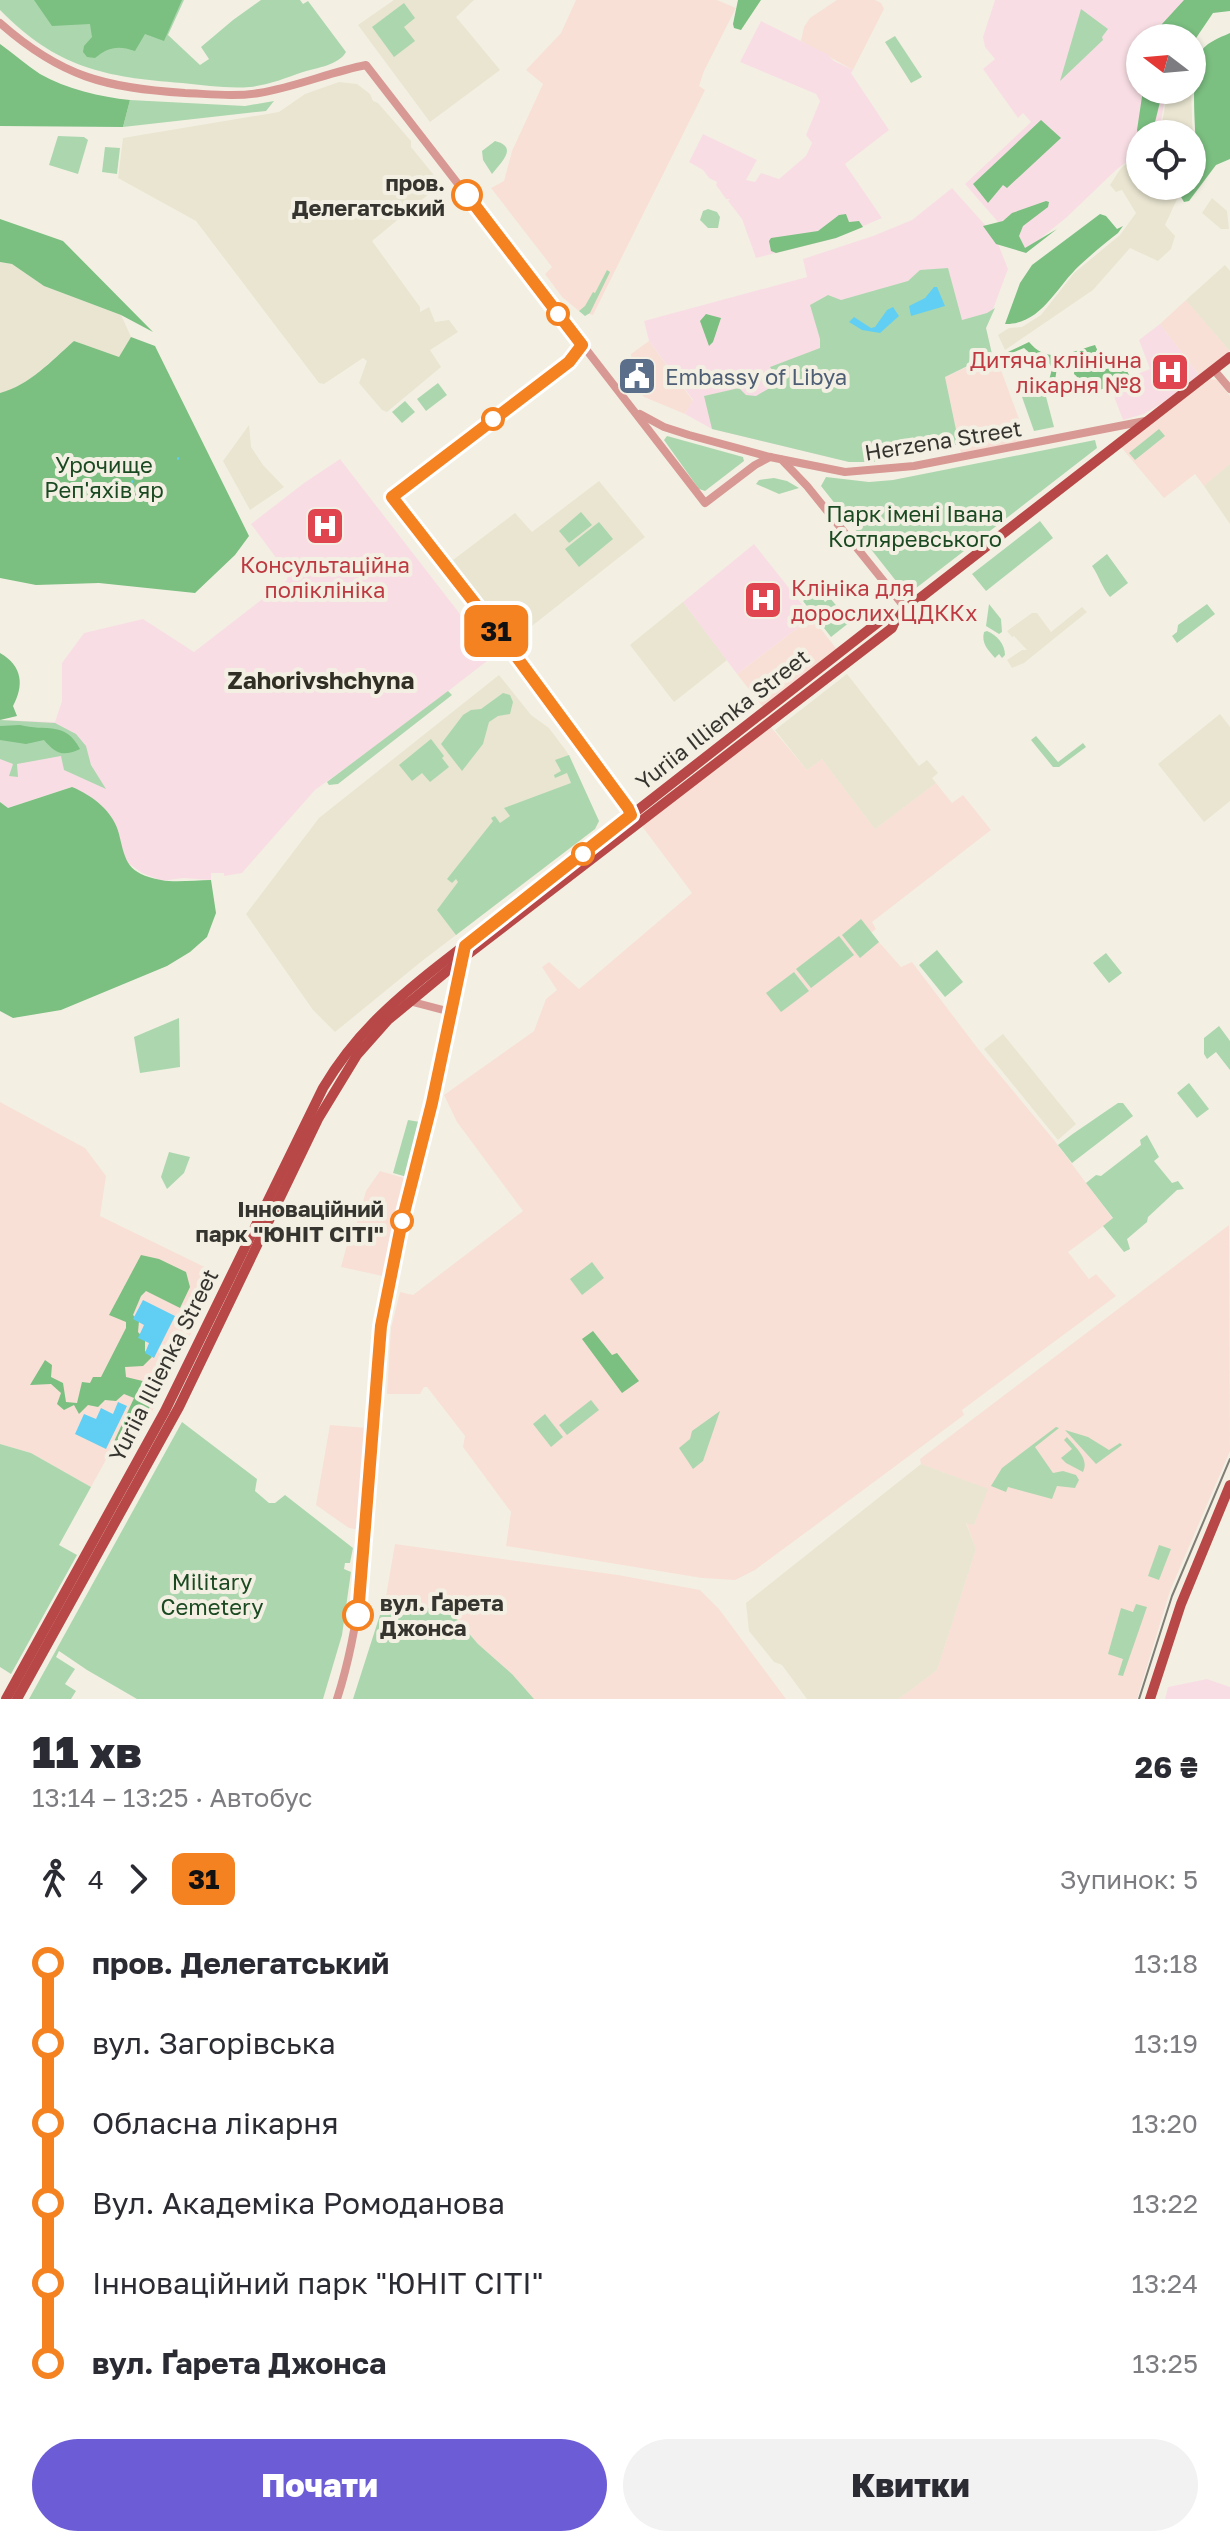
<!DOCTYPE html>
<html lang="uk">
<meta charset="utf-8">
<style>
:root{--surface:#fff;--page:#f2f2f3;--text:#2b2b33;--muted:#7c7c81;--accent:#6c5dd7}
body{margin:0;font-family:"Golos Text",sans-serif;background:var(--page);color:var(--text);height:100vh;display:flex;flex-direction:column;font-size:30px;white-space:nowrap}
*{box-sizing:border-box;margin:0}
p{font-size:26px;color:var(--muted)}
.icon{flex:none;width:44px;height:44px;fill:none;stroke:currentColor;stroke-width:2;stroke-linecap:round;stroke-linejoin:round}
.map{position:relative;height:1699px;overflow:hidden}
.side{display:flex;flex-direction:column;background:var(--surface);flex:1}
.side>*{flex:none}
.badge{padding:0 16px;border-radius:12px;font-size:28px;line-height:52px}
.needle{width:52px;rotate:286deg}
.fabs{position:absolute;left:1126px;top:24px;display:grid;gap:16px}
.fabs a{display:grid;place-items:center;width:80px;height:80px;border-radius:50%;background:var(--surface);box-shadow:0 2px 6px #0004;font-size:40px}
.map>.badge{position:absolute;translate:-50% -50%;box-shadow:0 0 0 4px #fff}
.legs{display:flex;align-items:center;gap:12px;height:88px;padding:0 32px;font-size:26px}
.legs p{margin-inline-start:auto}
.summary{display:flex;align-items:center;justify-content:space-between;height:136px;padding:0 32px}
h1{font-size:44px;font-weight:800;line-height:60px}
.action{display:flex;gap:16px;margin-top:auto;padding:16px 32px}
.action a{flex:1;height:92px;border-radius:48px;background:var(--accent);color:#fff;font-size:32px;font-weight:800;line-height:92px;text-align:center}
.action a+a{background:var(--page);color:var(--text)}
ul{padding:0 32px;list-style:none}
li{display:flex;align-items:center;gap:28px;height:80px;font-size:30px}
li i{display:grid;place-items:center;width:12px;height:100%;margin:0 10px;background:currentColor}
li i::after{content:'';width:20px;height:20px;margin:-10px;border:6px solid;border-radius:50%;background:var(--surface)}
li p{margin-inline-start:auto}
li:first-child i{background:linear-gradient(#0000 50%,currentColor 0)}
li:last-child i{background:linear-gradient(currentColor 50%,#0000 0)}
.map>svg:first-child{display:block}
.commercial{fill:#f8e0d6}
.built{fill:#e9e5d1}
.medical{fill:#f8dee4}
.green{fill:#acd7ae}
.forest{fill:#7bbf81}
.water{fill:#61cff3}
.lines{fill:none;stroke-linecap:round;stroke-linejoin:round}
.stream{stroke:#61cff3;stroke-width:2}
.minor{stroke:#d89894;stroke-width:8}
.major{stroke:#b84847;stroke-width:10}
.tram{stroke:#7f7d75;stroke-width:2}
.line-1-casing{stroke:#fff;stroke-width:18}
.line-1{stroke:#f58220;stroke-width:12}
.stop-1-dot{fill:#fff;stroke:#f58220;stroke-width:4}
.labels{text-anchor:middle;dominant-baseline:central;stroke-width:8;stroke-linejoin:round;paint-order:stroke}
.stop-label{font-size:22px;font-weight:bold;fill:#35342f;stroke:#f3f0e3;text-anchor:end}
.health-label{font-size:22px;fill:#be3a42;stroke:#f3f0e3;text-anchor:end}
.service-label{font-size:22px;fill:#4e5e75;stroke:#f3f0e3;text-anchor:start}
.street-label{font-size:22px;fill:#35342f;stroke:#f3f0e3}
.park-label{font-size:22px;fill:#1b4a22;stroke:#f3f0e3}
.neighbourhood-label{font-size:24px;font-weight:bold;fill:#312f25;stroke:#f3f0e3}
</style>
<div class="map">
<svg width="1230" height="1699" viewBox="0 0 1230 1699">
<rect width="100%" height="100%" fill="#f3f0e3"/>
<g class="commercial">
<polygon points="576,0 717,0 736,8 704,71 699,86 705,90 593,315 579,311 562,297 545,274 552,267 491,188 504,181 512,151 543,84 526,70 561,33"/>
<polygon points="837,0 875,0 881,3 884,9 853,70 801,41 804,27 810,18"/>
<polygon points="1186,300 1230,351 1199,375 1160,324"/>
<polygon points="649,341 693,401 685,414 644,397 637,388 633,391 622,375 632,368 631,354"/>
<polygon points="995,354 1025,435 1024,441 961,453 945,377"/>
<polygon points="1210,379 1217,380 1230,396 1230,464 1204,486 1195,474 1164,498 1121,447"/>
<polygon points="812,617 838,651 763,707 737,674"/>
<polygon points="770,726 807,770 822,759 875,829 936,783 952,803 963,795 991,830 872,922 876,929 871,933 901,967 912,962 979,1050 1054,1140 1113,1219 1068,1252 1089,1279 1096,1274 1116,1296 962,1410 964,1415 874,1482 755,1570 735,1580 702,1578 506,1546 511,1512 463,1447 465,1436 427,1387 424,1387 420,1394 387,1394 391,1328 400,1292 413,1295 523,1211 457,1122 444,1095 534,1031 546,999 557,990 542,967 549,962 579,989 692,893 641,825"/>
<polygon points="0,1102 85,1148 106,1176 100,1216 219,1274 169,1380 164,1379 158,1393 161,1395 127,1458 108,1456 91,1487 31,1453 0,1444"/>
<polygon points="380,1171 411,1180 387,1277 341,1267 352,1226 356,1226 366,1191"/>
<polygon points="1229,1225 1230,1451 1170,1591 1137,1699 899,1699 937,1670 976,1549 966,1522 974,1525 987,1489 921,1464 920,1459"/>
<polygon points="330,1425 368,1428 359,1526 355,1529 349,1528 316,1505"/>
<polygon points="395,1544 618,1575 700,1590 719,1609 786,1699 534,1699 512,1674 478,1644 453,1615 386,1596"/>
</g>
<g class="built">
<polygon points="394,0 474,0 456,17 500,70 430,122 358,25"/>
<polygon points="339,82 357,84 370,94 373,101 378,103 411,141 411,147 441,184 372,241 420,307 420,312 429,307 435,322 449,320 458,332 430,350 441,367 387,412 382,410 359,383 367,361 363,358 324,384 319,383 196,221 118,178 123,138 279,112 305,94"/>
<polygon points="1168,90 1191,90 1193,141 1192,134 1160,134"/>
<polygon points="1140,153 1140,186 1171,186 1170,188 1178,197 1165,225 1175,236 1171,249 1158,261 1130,248 1093,290 1005,350 998,335 1009,328 1022,327 1041,315 1074,273 1120,235 1136,213 1122,190 1116,192 1110,185 1121,168"/>
<polygon points="1212,198 1227,211 1229,229 1221,229 1202,213"/>
<polygon points="0,262 12,264 44,286 121,315 131,337 119,358 74,341 31,379 17,389 0,393"/>
<polygon points="1225,265 1230,271 1230,351 1186,300"/>
<polygon points="249,425 251,447 263,465 284,487 250,510 223,461"/>
<polygon points="1230,464 1230,524 1204,486"/>
<polygon points="599,481 645,537 514,640 453,560 515,513 532,532"/>
<polygon points="683,602 727,660 674,702 630,645"/>
<polygon points="1082,607 1087,612 1024,663 1012,668 1007,660 1022,650 1027,650 1014,636 1012,637 1007,631 1032,613 1037,613 1051,632"/>
<polygon points="847,674 919,766 927,760 938,773 932,778 936,783 875,829 822,759 807,770 775,730"/>
<polygon points="499,675 531,715 549,728 567,752 599,821 595,829 422,961 335,1032 313,1010 246,914 319,818"/>
<polygon points="1220,714 1230,727 1230,801 1204,822 1158,764"/>
<polygon points="1003,1034 1076,1124 1058,1140 984,1049"/>
<polygon points="921,1464 988,1489 974,1525 966,1523 976,1549 937,1670 899,1699 807,1699 782,1665 774,1662 749,1631 746,1603"/>
</g>
<g class="medical">
<polygon points="995,0 1205,0 1188,38 1140,38 1140,90 1166,90 1159,134 1140,134 1140,152 1116,170 1067,217 1024,252 965,184 1031,122 1023,113 1018,118 983,69 995,59 985,47 983,37"/>
<polygon points="761,21 827,54 834,61 853,70 851,73 889,130 845,164 882,218 836,238 756,258 742,219 728,201 730,199 726,199 716,185 717,182 709,178 703,170 689,162 703,134 757,160 746,180 755,182 761,173 779,179 806,156 812,143 806,135 820,101 816,94 740,62"/>
<polygon points="952,188 995,236 1008,269 986,328 992,354 945,377 959,444 873,462 849,462 712,429 685,414 693,400 649,341 644,321 807,277 803,259 873,236 912,220"/>
<polygon points="1160,324 1199,375 1164,402 1144,414 1123,420 1115,399 1112,384 1150,369 1139,340"/>
<polygon points="340,459 467,623 463,627 479,648 482,646 491,658 385,740 315,790 242,873 224,876 224,873 211,873 211,880 183,878 162,881 142,873 125,861 119,835 72,787 8,808 0,802 0,720 55,722 62,701 62,663 84,633 143,619 194,652 287,580 288,574 251,524 304,483"/>
<polygon points="754,544 812,617 737,674 683,602"/>
<polygon points="1207,1679 1230,1687 1230,1699 1165,1699 1168,1687"/>
</g>
<g class="green">
<path d="M0 0H184L168 35 200 65 209 59 201 47 233 20 261 0H300L303 4 308 1 346 52C339 65 316 68 303 72 286 78 268 85 250 87 228 89 205 85 182 83 104 77 57 68 0 10Z"/>
<polygon points="404,3 415,18 404,27 415,41 394,57 372,27"/>
<polygon points="1081,9 1108,29 1102,37 1103,40 1060,81"/>
<polygon points="895,36 922,77 911,83 885,42"/>
<polygon points="130,100 245,106 274,101 266,111 123,127"/>
<polygon points="58,136 84,137 88,140 78,174 49,165"/>
<path d="M495 141C519 147 501 162 492 174L483 160 482 151Z"/>
<polygon points="105,147 120,148 117,174 102,172"/>
<polygon points="708,209 717,212 720,217 718,228 708,228 700,220 703,211"/>
<polygon points="948,268 962,320 987,313 995,308 986,328 992,354 945,377 959,444 873,462 849,462 712,429 704,396 739,388 746,395 756,396 780,382 770,367 820,348 820,339 810,305 828,295 841,300 908,281 920,270"/>
<polygon points="607,270 610,272 590,313 585,316 579,311 585,306 593,292 595,293"/>
<polygon points="438,383 447,395 426,411 417,399"/>
<polygon points="1044,389 1054,427 1034,431 1022,397"/>
<polygon points="405,401 415,412 402,423 392,412"/>
<polygon points="1159,429 1165,436 1135,460 1129,453"/>
<polygon points="667,436 743,457 744,461 705,491 699,489 664,440"/>
<polygon points="1095,440 1097,448 911,592 905,591 900,586 821,486 826,477 869,482 893,480"/>
<polygon points="774,478 787,481 799,488 779,494 756,484 759,480"/>
<polygon points="581,512 592,525 569,543 559,531"/>
<polygon points="1040,521 1053,538 986,591 972,574"/>
<polygon points="599,522 613,539 579,567 565,549"/>
<path d="M1107 554 1128 583 1110 597C1102 588 1099 576 1092 566Z"/>
<polygon points="817,590 825,602 830,598 850,622 831,637 803,601"/>
<polygon points="989,604 1001,619 1002,632 999,634 986,626"/>
<polygon points="1207,604 1215,614 1177,643 1172,636 1177,632 1178,625"/>
<path d="M987 631C997 635 1005 644 1005 655L1002 658 999 654 995 658C988 650 981 643 984 632Z"/>
<polygon points="448,691 452,695 338,784 329,785 327,782"/>
<polygon points="503,693 510,695 513,702 510,714 498,716 489,722 483,744 462,771 441,744 463,715 471,710 481,709"/>
<polygon points="0,720 55,723 76,734 86,746 91,765 106,789 64,770 61,756 17,764 18,777 9,776 13,764 0,759"/>
<polygon points="1036,736 1058,762 1083,743 1086,747 1059,767 1053,767 1031,740"/>
<polygon points="431,739 444,756 442,758 449,767 430,782 422,773 412,781 399,765"/>
<polygon points="569,755 599,821 595,829 456,935 437,910 458,882 456,879 452,883 447,879 493,821 491,818 495,816 500,823 510,816 504,808 571,783 567,773 555,778 554,775 561,771 555,760"/>
<polygon points="861,919 879,942 860,958 842,935"/>
<polygon points="839,936 854,955 811,988 796,969"/>
<polygon points="937,950 963,982 945,997 919,965"/>
<polygon points="1106,953 1122,973 1109,983 1093,963"/>
<polygon points="794,972 809,991 781,1012 766,993"/>
<polygon points="179,1018 180,1067 140,1073 134,1037"/>
<polygon points="1219,1026 1230,1041 1230,1070 1216,1052 1207,1059 1204,1054 1204,1038"/>
<polygon points="1189,1083 1209,1109 1197,1118 1177,1093"/>
<path d="M1118 1103H1123L1133 1116 1072 1163 1058 1145C1077 1130 1098 1117 1118 1103Z"/>
<polygon points="408,1120 420,1122 407,1177 393,1173"/>
<polygon points="1147,1135 1159,1157 1154,1161 1172,1183 1178,1181 1184,1189 1177,1190 1148,1217 1147,1222 1127,1239 1130,1249 1124,1252 1103,1226 1113,1218 1086,1183 1096,1175 1101,1176 1141,1145 1140,1140"/>
<polygon points="169,1152 190,1157 184,1173 167,1189 161,1177"/>
<polygon points="592,1262 604,1278 582,1295 570,1279"/>
<polygon points="591,1400 599,1410 567,1435 559,1425"/>
<polygon points="720,1411 703,1461 693,1469 679,1448 690,1439 692,1431"/>
<polygon points="545,1414 563,1437 551,1447 533,1424"/>
<polygon points="182,1422 257,1479 255,1491 269,1503 275,1503 285,1495 353,1548 350,1563 345,1563 344,1569 351,1572 342,1635 323,1699 137,1699 87,1670 59,1651 56,1657 75,1669 65,1684 76,1691 71,1699 29,1699"/>
<polygon points="1056,1427 1059,1428 1035,1447 1053,1473 1063,1471 1076,1475 1079,1480 1075,1488 1057,1486 1052,1499 1008,1487 1006,1492 991,1486 1002,1468"/>
<polygon points="1065,1430 1088,1437 1109,1450 1120,1443 1122,1445 1096,1464"/>
<path d="M1067 1437C1075 1447 1090 1459 1083 1472L1066 1463 1061 1458 1072 1449 1064 1440Z"/>
<polygon points="0,1444 31,1453 91,1487 59,1545 77,1555 11,1674 0,1667"/>
<polygon points="1159,1545 1171,1549 1159,1580 1148,1576"/>
<polygon points="386,1596 453,1615 478,1644 512,1674 534,1699 353,1699"/>
<polygon points="1136,1604 1147,1607 1123,1676 1118,1675 1123,1659 1108,1654 1121,1608 1133,1612"/>
</g>
<g class="forest">
<path d="M34 0H182L164 41 145 34 135 51C118 45 108 47 95 58L87 57 83 52 84 46 92 37 90 24 52 26Z"/>
<polygon points="738,0 761,0 741,30 734,28 733,24"/>
<polygon points="1184,0 1230,0 1230,11 1213,13 1192,44 1192,38 1156,38 1162,24"/>
<path d="M1230 33V159L1216 165 1189 201 1184 202 1175 187 1192 186V148L1196 146C1195 124 1191 76 1199 55 1204 43 1219 38 1230 33Z"/>
<path d="M0 44C13 53 26 65 40 74 66 89 101 97 130 100L123 127 0 126Z"/>
<polygon points="1143,90 1163,90 1152,134 1140,134 1140,149 1126,159 1139,139 1137,130"/>
<polygon points="1041,120 1061,138 1007,188 1003,185 988,203 973,184"/>
<polygon points="1046,201 1049,202 1048,207 1023,226 1019,236 1025,248 1057,229 1026,253 996,244 983,226 1003,221 1012,213"/>
<polygon points="846,214 849,222 859,221 863,227 836,238 776,253 771,251 769,241 771,238 818,231 839,215"/>
<path d="M1100 214 1106 216 1117 229 1123 226 1118 233C1105 243 1092 254 1080 265 1056 287 1041 325 1005 324L1020 283 1032 265Z"/>
<polygon points="0,219 63,241 153,332 121,315 44,286 12,264 0,262"/>
<polygon points="706,314 721,318 713,342 709,346 700,321"/>
<path d="M131 337 155 346 249 536 235 555 195 593 99 583 36 585 0 578V393C30 385 51 361 74 341L119 357Z"/>
<path d="M1029 342C1048 365 1071 352 1095 345L1106 369 1120 367 1127 371 1130 377 1124 382 1087 394C1080 389 1081 379 1074 374L1075 363 1065 361 1057 367 1055 381 1048 384 1052 369 1050 364 1039 361 1024 348 1009 354 1008 352Z"/>
<path d="M0 653C23 666 24 686 13 706L17 716 0 720Z"/>
<path d="M20 725C45 732 65 720 80 749 63 757 56 754 44 740L26 744 0 740V726Z"/>
<path d="M72 787C92 795 114 812 119 834 126 863 127 873 161 880 176 883 195 880 211 880L216 913 207 937 190 952 167 966 61 1010 13 1018 0 1011V802L8 808Z"/>
<path d="M141 1255 159 1259 186 1272 190 1287 180 1308 146 1291 141 1296 133 1315 139 1321 138 1332 145 1340V1351L152 1357 143 1366 125 1367 126 1377 151 1383C157 1408 138 1426 128 1447L112 1446 134 1398 124 1394 116 1401 105 1400 98 1407 88 1405 79 1414 74 1405 64 1410 57 1404 61 1393 51 1384 30 1385 45 1360 52 1365 51 1377 63 1383 66 1402 77 1403 82 1382 90 1383 93 1377H101L126 1328V1322L109 1315Z"/>
<polygon points="593,1331 612,1355 617,1353 639,1381 622,1393 582,1339"/>
</g>
<g class="water">
<polygon points="934,287 937,287 945,306 911,316 909,306 925,298"/>
<polygon points="893,307 899,316 880,333 862,330 849,322 854,317 871,328 875,327 887,310"/>
<polygon points="143,1300 175,1316 154,1358 145,1353 149,1343 138,1338 144,1325 133,1319"/>
<polygon points="118,1402 127,1406 106,1449 75,1434 84,1414 96,1419 101,1408 113,1414"/>
</g>
<g class="lines">
<g class="stream">
<polyline points="178,458 178,459"/>
<polyline points="132,481 132,482"/>
</g>
<g class="minor">
<path d="M0 23C61 77 106 88 185 93 210 94 235 97 259 93 296 87 330 72 366 65L705 503 755 465 770 457"/>
<polyline points="1214,370 1230,389"/>
<polyline points="640,414 664,427 689,435 770,457 845,472 914,466 1145,421"/>
<polyline points="782,460 807,486 906,609"/>
<polyline points="405,1000 451,1012"/>
<path d="M337 1699C376 1578 364 1450 381 1325 390 1263 407 1202 422 1141 437 1080 451 1018 463 957"/>
</g>
<g class="major">
<path d="M6 1699 165 1411 323 1088C354 1036 391 1003 438 966L885 617H897"/>
<polyline points="17,1699 179,1407 318,1119 357,1055 388,1020 463,958 892,628 897,617 906,609 1230,357"/>
<polyline points="1150,1699 1181,1604 1230,1485"/>
</g>
<polyline class="tram" points="1139,1699 1172,1596 1230,1459"/>
</g>
<g class="lines">
<g class="line-1-casing">
<polyline id="line-1" points="358,1615 381,1326 402,1221 432,1103 465,946 631,815 628,808 516,656 392,497 569,362 582,345 467,195"/>
</g>
<use href="#line-1" class="line-1"/>
</g>
<defs>
<g id="hospital-square" transform="scale(2)"><rect x="-9" y="-9" width="18" height="18" rx="4" fill="#e0444e" stroke="#f3f0e3"/><path d="M-5-5h3v3.5h4V-5h3V5h-3V1.5h-4V5h-3Z" fill="#fff"/></g>
<g id="civic-square" transform="scale(2)"><rect x="-9" y="-9" width="18" height="18" rx="4" fill="#5c6f8a" stroke="#f3f0e3"/><path d="M-.6-6.5H3V-4.5H.6V-3L4-1V1h2V6H-6V1h2V-1L-.6-3ZM-1.2 2.5V6h2.4V2.5Z" fill="#fff"/></g>
</defs>
<g fill-rule="evenodd">
<use href="#hospital-square" x="1170" y="372"/>
<use href="#civic-square" x="637" y="376"/>
<use href="#hospital-square" x="325" y="526"/>
<use href="#hospital-square" x="763" y="600"/>
</g>
<g class="stop-1-dot">
<circle cx="467" cy="195" r="14"/>
<circle cx="558" cy="314" r="10"/>
<circle cx="493" cy="419" r="10"/>
<circle cx="583" cy="854" r="10"/>
<circle cx="402" cy="1221" r="10"/>
<circle cx="358" cy="1615" r="14"/>
</g>
<g class="labels">
<g class="stop-label">
<text x="445" y="182">пров.<tspan x="445" dy="25">Делегатський</tspan></text>
<text x="384" y="1208">Інноваційний<tspan x="384" dy="25">парк "ЮНІТ СІТІ"</tspan></text>
<text x="380" y="1602" text-anchor="start">вул. Ґарета<tspan x="380" dy="25">Джонса</tspan></text>
</g>
<g class="health-label">
<text x="1142" y="359">Дитяча клінічна<tspan x="1142" dy="25">лікарня №8</tspan></text>
<text x="325" y="564" text-anchor="middle">Консультаційна<tspan x="325" dy="25">поліклініка</tspan></text>
<text x="791" y="587" text-anchor="start">Клініка для<tspan x="791" dy="25">дорослих ЦДККх</tspan></text>
</g>
<g class="service-label">
<text x="665" y="376">Embassy of Libya</text>
</g>
<g class="street-label">
<text transform="translate(943 440) rotate(-9)">Herzena Street</text>
<text transform="translate(722 719) rotate(-38)">Yuriia Illienka Street</text>
<text transform="translate(163 1365) rotate(-63)">Yuriia Illienka Street</text>
</g>
<g class="park-label">
<text x="104" y="464">Урочище<tspan x="104" dy="25">Реп'яхів яр</tspan></text>
<text x="915" y="513">Парк імені Івана<tspan x="915" dy="25">Котляревського</tspan></text>
<text x="212" y="1581">Military<tspan x="212" dy="25">Cemetery</tspan></text>
</g>
<g class="neighbourhood-label">
<text x="321" y="679">Zahorivshchyna</text>
</g>
</g>
</svg>
<div class="fabs">
<a><svg class="needle" viewBox="-14 -14 28 28"><path d="M0-13l5 13h-10z" fill="#e53935"/><path d="M0 13l5-13h-10z" fill="#7c7c81"/></svg></a>
<a><svg class="icon" aria-label="locate" viewBox="0 0 24 24"><circle cx="12" cy="12" r="6"/><path d="M12 2v4M12 18v4M2 12h4M18 12h4"/></svg></a>
</div>
<b class="badge" style="left:496px;top:631px;background:#f58220;color:#111">31</b>
</div>
<section class="side">
<div class="summary"><div><h1>11 хв</h1><p>13:14 – 13:25 · Автобус</p></div><b>26 ₴</b></div>
<div class="legs"><svg class="icon" aria-label="walk" viewBox="0 0 24 24"><circle cx="13" cy="4" r="2"/><path d="M13 8l-2 6 4 7M11 14l-3 7M7 12l3-4h3l4 4"/></svg>4<svg class="icon" aria-label="forward" viewBox="0 0 24 24"><path d="M9 5l7 7-7 7"/></svg><b class="badge" style="background:#f58220;color:#111">31</b><p>Зупинок: 5</p></div>
<ul>
<li><i style="color:#f58220"></i><b>пров. Делегатський</b><p>13:18</p></li>
<li><i style="color:#f58220"></i><span>вул. Загорівська</span><p>13:19</p></li>
<li><i style="color:#f58220"></i><span>Обласна лікарня</span><p>13:20</p></li>
<li><i style="color:#f58220"></i><span>Вул. Академіка Ромоданова</span><p>13:22</p></li>
<li><i style="color:#f58220"></i><span>Інноваційний парк &quot;ЮНІТ СІТІ&quot;</span><p>13:24</p></li>
<li><i style="color:#f58220"></i><b>вул. Ґарета Джонса</b><p>13:25</p></li>
</ul>
<div class="action"><a>Почати</a><a>Квитки</a></div>
</section>
